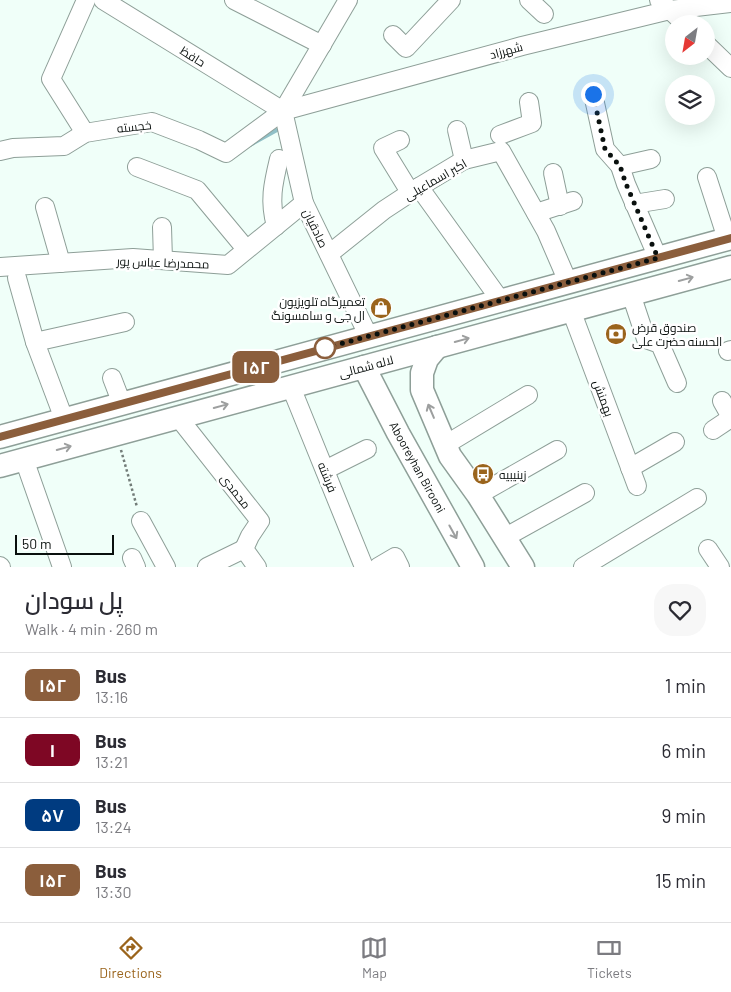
<!DOCTYPE html>
<meta charset="utf-8">
<style>
:root{--surface:#fff;--page:#f7f7f7;--text:#2b2b33;--muted:#7c7c81;--line:#e1e1e2;--accent:#9a641c}
body{margin:0;font-family:Barlow,Cairo,sans-serif;background:var(--page);color:var(--text);height:100vh;display:flex;flex-direction:column;font-size:19px;white-space:nowrap}
*{box-sizing:border-box;margin:0}
p{font-size:16px;color:var(--muted)}
.icon{flex:none;width:28px;height:28px;fill:none;stroke:currentColor;stroke-width:2;stroke-linecap:round;stroke-linejoin:round}
.map{position:relative;height:567px;overflow:hidden}
.sheet{display:flex;flex-direction:column;background:var(--surface);flex:1}
.sheet>*{flex:none}
.badge{padding:0 10px;border-radius:8px;font-size:18px;line-height:32px}
.needle{width:32px;rotate:211deg}
.tools{position:absolute;left:665px;top:15px;display:grid;gap:10px}
.tools a{display:grid;place-items:center;width:50px;height:50px;border-radius:50%;background:var(--surface);box-shadow:0 5px 20px #0002;font-size:25px}
.scale{position:absolute;left:15px;bottom:12px;width:99px;box-sizing:border-box;padding-left:5px;border:2px solid #0a100e;border-top:0;font-size:14px;line-height:18px;white-space:nowrap;color:#0a100e;-webkit-text-stroke:4px #fff;paint-order:stroke}
.you{position:absolute;width:25px;height:25px;margin:-12px;border:4px solid #fff;border-radius:50%;background:#1a73e8;box-shadow:0 0 0 8px #1a73e833}
.map>.badge{position:absolute;translate:-50% -50%;box-shadow:0 0 0 2px #fff}
.round{display:grid;place-items:center;flex:none;width:52px;height:52px;border-radius:20px;background:var(--page)}
.overview{display:flex;align-items:center;justify-content:space-between;height:85px;padding:0 25px}
h1{font-size:24px;font-weight:600;line-height:38px}
ul{padding:0;list-style:none}
li{display:flex;align-items:center;gap:15px;height:65px;padding:0 25px;border-top:1px solid var(--line)}
li div{flex:1}
li b{display:block;font-size:19px}
li em{font-style:normal}
li .badge{min-width:55px;font-weight:700;text-align:center}
.dock{display:flex;justify-content:space-around;align-items:center;height:70px;border-top:1px solid var(--line);background:var(--surface);font-size:14px;color:var(--muted)}
.dock a{display:grid;justify-items:center;gap:2px}
.dock .current{color:var(--accent)}
.map>svg:first-child{display:block}
.lines{fill:none;stroke-linecap:round;stroke-linejoin:round}
.stream{stroke:#90c0c7;stroke-width:4}
.minor-casing{stroke:#8e9f98;stroke-width:20}
.major-casing{stroke:#8e9f98;stroke-width:25}
.path{stroke:#727c78;stroke-width:2.5;stroke-dasharray:2.5 2.5;stroke-linecap:butt}
.minor{stroke:#fff;stroke-width:18}
.major{stroke:#fff;stroke-width:22}
.oneway{stroke:#9d9f9f}
.line-casing{stroke:#fff;stroke-width:11}
.line{stroke:#8b5e3c;stroke-width:8}
.walk{stroke:#0a100e;stroke-width:5;stroke-dasharray:0 9}
.stop-dot{fill:#fff;stroke:#8b5e3c;stroke-width:2.5}
.labels{text-anchor:middle;dominant-baseline:central;stroke-width:5;stroke-linejoin:round;paint-order:stroke}
.street-label{font-size:12px;fill:#0a100e;stroke:#fff}
.poi-label{font-size:12px;fill:#0a100e;stroke:#fff;text-anchor:start}
</style>
<div class="map">
<svg width="731" height="567" viewBox="0 0 731 567">
<rect width="100%" height="100%" fill="#f0fff9"/>
<g class="lines">
<polyline class="stream" points="250,145 277,130"/>
<g class="minor-casing">
<g id="minor">
<polyline points="103,0 283,111"/>
<polyline points="234,0 322,45"/>
<polyline points="529,0 544,14"/>
<polyline points="659,0 685,24"/>
<polyline points="393,35 406,48 451,0"/>
<polyline points="706,44 731,68"/>
<polyline points="593,94 605,149 620,166 626,184 658,258"/>
<polyline points="283,111 304,203 369,337"/>
<polyline points="283,111 348,0"/>
<polyline points="457,130 464,160"/>
<polyline points="85,133 51,79 86,0"/>
<polyline points="500,135 532,123 529,102"/>
<polyline points="400,140 383,148 410,192"/>
<polyline points="0,151 13,148 64,146 85,133 152,122 199,140 226,153 283,111 522,46 670,10 731,3"/>
<polyline points="620,166 651,159"/>
<polyline points="137,167 197,190 246,249"/>
<polyline points="553,173 560,206"/>
<polyline points="707,177 727,239"/>
<polyline points="419,187 501,301"/>
<polyline points="634,204 665,199"/>
<polyline points="45,207 61,263"/>
<polyline points="536,213 573,201"/>
<path d="M276 226C269 201 273 184 279 159"/>
<polyline points="162,227 163,260"/>
<polyline points="329,254 384,210 419,187 464,160 501,151 546,231 568,282"/>
<polyline points="0,267 133,258 228,265 304,203"/>
<polyline points="17,278 35,342 64,419"/>
<polyline points="631,294 646,339 660,344 677,383"/>
<polyline points="571,310 637,486"/>
<polyline points="35,342 125,322"/>
<polyline points="728,351 731,350"/>
<polyline points="112,378 122,404"/>
<polyline points="291,387 364,567"/>
<polyline points="722,401 731,417"/>
<polyline points="178,417 260,521 250,536 244,549 257,567"/>
<polyline points="713,430 731,418"/>
<polyline points="445,445 528,395"/>
<polyline points="24,459 62,567"/>
<polyline points="630,468 675,442"/>
<polyline points="325,470 367,449"/>
<polyline points="478,495 557,450"/>
<polyline points="141,521 166,567"/>
<polyline points="504,538 585,493"/>
<polyline points="708,549 720,567"/>
<polyline points="132,558 136,567"/>
<polyline points="0,566 1,567"/>
<polyline points="207,567 244,549"/>
<polyline points="378,567 395,557 400,567"/>
<polyline points="583,567 697,498"/>
</g>
</g>
<g class="major-casing">
<g id="major">
<polyline points="437,347 427,359 422,373 422,390 450,456 478,495 523,567"/>
<polyline points="364,367 398,433 473,567"/>
<polyline points="0,437 731,238"/>
<polyline points="0,466 731,267"/>
</g>
</g>
<polyline class="path" points="121,450 137,507"/>
<use href="#minor" class="minor"/>
<use href="#major" class="major"/>
</g>
<defs><path id="oneway-shaft" d="M-6 0H5M1.5-3L5.5 0L1.5 3" fill="none" stroke-width="1.6" stroke-linecap="round" stroke-linejoin="round" transform="scale(1.25)"/></defs>
<g class="oneway">
<use href="#oneway-shaft" transform="translate(686 279) rotate(-15)"/>
<use href="#oneway-shaft" transform="translate(462 340) rotate(-15)"/>
<use href="#oneway-shaft" transform="translate(221 406) rotate(-15)"/>
<use href="#oneway-shaft" transform="translate(431 411) rotate(-113)"/>
<use href="#oneway-shaft" transform="translate(64 448) rotate(-15)"/>
<use href="#oneway-shaft" transform="translate(453 532) rotate(61)"/>
</g>
<g class="lines">
<g class="line-casing">
<polyline id="line" points="0,437 731,238"/>
</g>
<use href="#line" class="line"/>
<polyline class="walk" points="325,348 658,258 626,184 620,166 605,149 593,94"/>
</g>
<defs>
<g id="shop-disc" transform="scale(1.125)"><circle r="9.5" fill="#9a641c" stroke="#fff"/><path d="M-5-2.5h2.3a2.7 3.5 0 0 1 5.4 0H5L5.5 6h-11ZM-1.5-2.5h3a1.5 2.3 0 0 0-3 0Z" fill="#fff"/></g>
<g id="bank-disc" transform="scale(1.125)"><circle r="9.5" fill="#9a641c" stroke="#fff"/><path d="M-6-4H6V4H-6ZM0-2.3a2.3 2.3 0 1 0 0 4.6a2.3 2.3 0 1 0 0-4.6Z" fill="#fff"/></g>
<g id="bus-disc" transform="scale(1.125)"><circle r="9.5" fill="#9a641c" stroke="#fff"/><path d="M-5-6H5V4H4V6H2V4H-2V6H-4V4H-5ZM-3.5-4V0h7V-4ZM-3.5 1.2v1.5H-2V1.2ZM2 1.2v1.5H3.5V1.2Z" fill="#fff"/></g>
</defs>
<g fill-rule="evenodd">
<use href="#shop-disc" x="381" y="308"/>
<use href="#bank-disc" x="616" y="334"/>
<use href="#bus-disc" x="483" y="474"/>
</g>
<circle class="stop-dot" cx="325" cy="348" r="10"/>
<g class="labels">
<g class="street-label">
<text transform="translate(506 50) rotate(-15)">شهرزاد</text>
<text transform="translate(193 56) rotate(32)">حافظ</text>
<text transform="translate(134 126) rotate(-6)">خجسته</text>
<text transform="translate(435 179) rotate(-30)">اکبر اسماعیلی</text>
<text transform="translate(316 228) rotate(64)">صادقیان</text>
<text transform="translate(163 262) rotate(2)">محمدرضا عباس پور</text>
<text transform="translate(366 366) rotate(-15)">لاله شمالی</text>
<text transform="translate(604 398) rotate(70)">بهمنش</text>
<text transform="translate(418 467) rotate(61)">Abooreyhan Birooni</text>
<text transform="translate(328 477) rotate(68)">فرشته</text>
<text transform="translate(236 491) rotate(52)">محمدی</text>
</g>
<g class="poi-label">
<text x="365" y="301" text-anchor="end">تعمیرگاه تلویزیون<tspan x="365" dy="14">ال جی و سامسونگ</tspan></text>
<text x="632" y="327">صندوق قرض<tspan x="632" dy="14">الحسنه حضرت علی</tspan></text>
<text x="499" y="474">زینیبیه</text>
</g>
</g>
</svg>
<div class="tools">
<a><svg class="needle" viewBox="-14 -14 28 28"><path d="M0-13l5 13h-10z" fill="#e53935"/><path d="M0 13l5-13h-10z" fill="#7c7c81"/></svg></a>
<a><svg class="icon" aria-label="layers" viewBox="0 0 24 24"><path d="M12 4l9 5-9 5-9-5zM3 14l9 5 9-5"/></svg></a>
</div>
<div class="scale">50 m</div>
<div class="you" style="left:593px;top:94px"></div>
<b class="badge" style="left:256px;top:367px;background:#8b5e3c;color:#fff">۱۵۲</b>
</div>
<section class="sheet">
<div class="overview"><div><h1>پل سودان</h1><p>Walk · 4 min · 260 m</p></div><a class="round"><svg class="icon" aria-label="heart" viewBox="0 0 24 24"><path d="M12 20l-8-8c-3-5 5-10 8-4 3-6 11-1 8 4z"/></svg></a></div>
<ul>
<li><span class="badge" style="background:#8b5e3c;color:#fff">۱۵۲</span><div><b>Bus</b><p>13:16</p></div><em>1 min</em></li>
<li><span class="badge" style="background:#7e0724;color:#fff">۱</span><div><b>Bus</b><p>13:21</p></div><em>6 min</em></li>
<li><span class="badge" style="background:#003b80;color:#fff">۵۷</span><div><b>Bus</b><p>13:24</p></div><em>9 min</em></li>
<li><span class="badge" style="background:#8b5e3c;color:#fff">۱۵۲</span><div><b>Bus</b><p>13:30</p></div><em>15 min</em></li>
</ul>
</section>
<nav class="dock">
<a class="current"><svg class="icon" aria-label="directions" viewBox="0 0 24 24"><path d="M12 3l9 9-9 9-9-9zM9 14v-3h6M13 9l2 2-2 2"/></svg>Directions</a>
<a><svg class="icon" aria-label="map" viewBox="0 0 24 24"><path d="M3 6l6-2 6 2 6-2v14l-6 2-6-2-6 2zM9 4v14M15 6v14"/></svg>Map</a>
<a><svg class="icon" aria-label="tickets" viewBox="0 0 24 24"><path d="M3 7h18v10H3zM15 7v10"/></svg>Tickets</a>
</nav>
